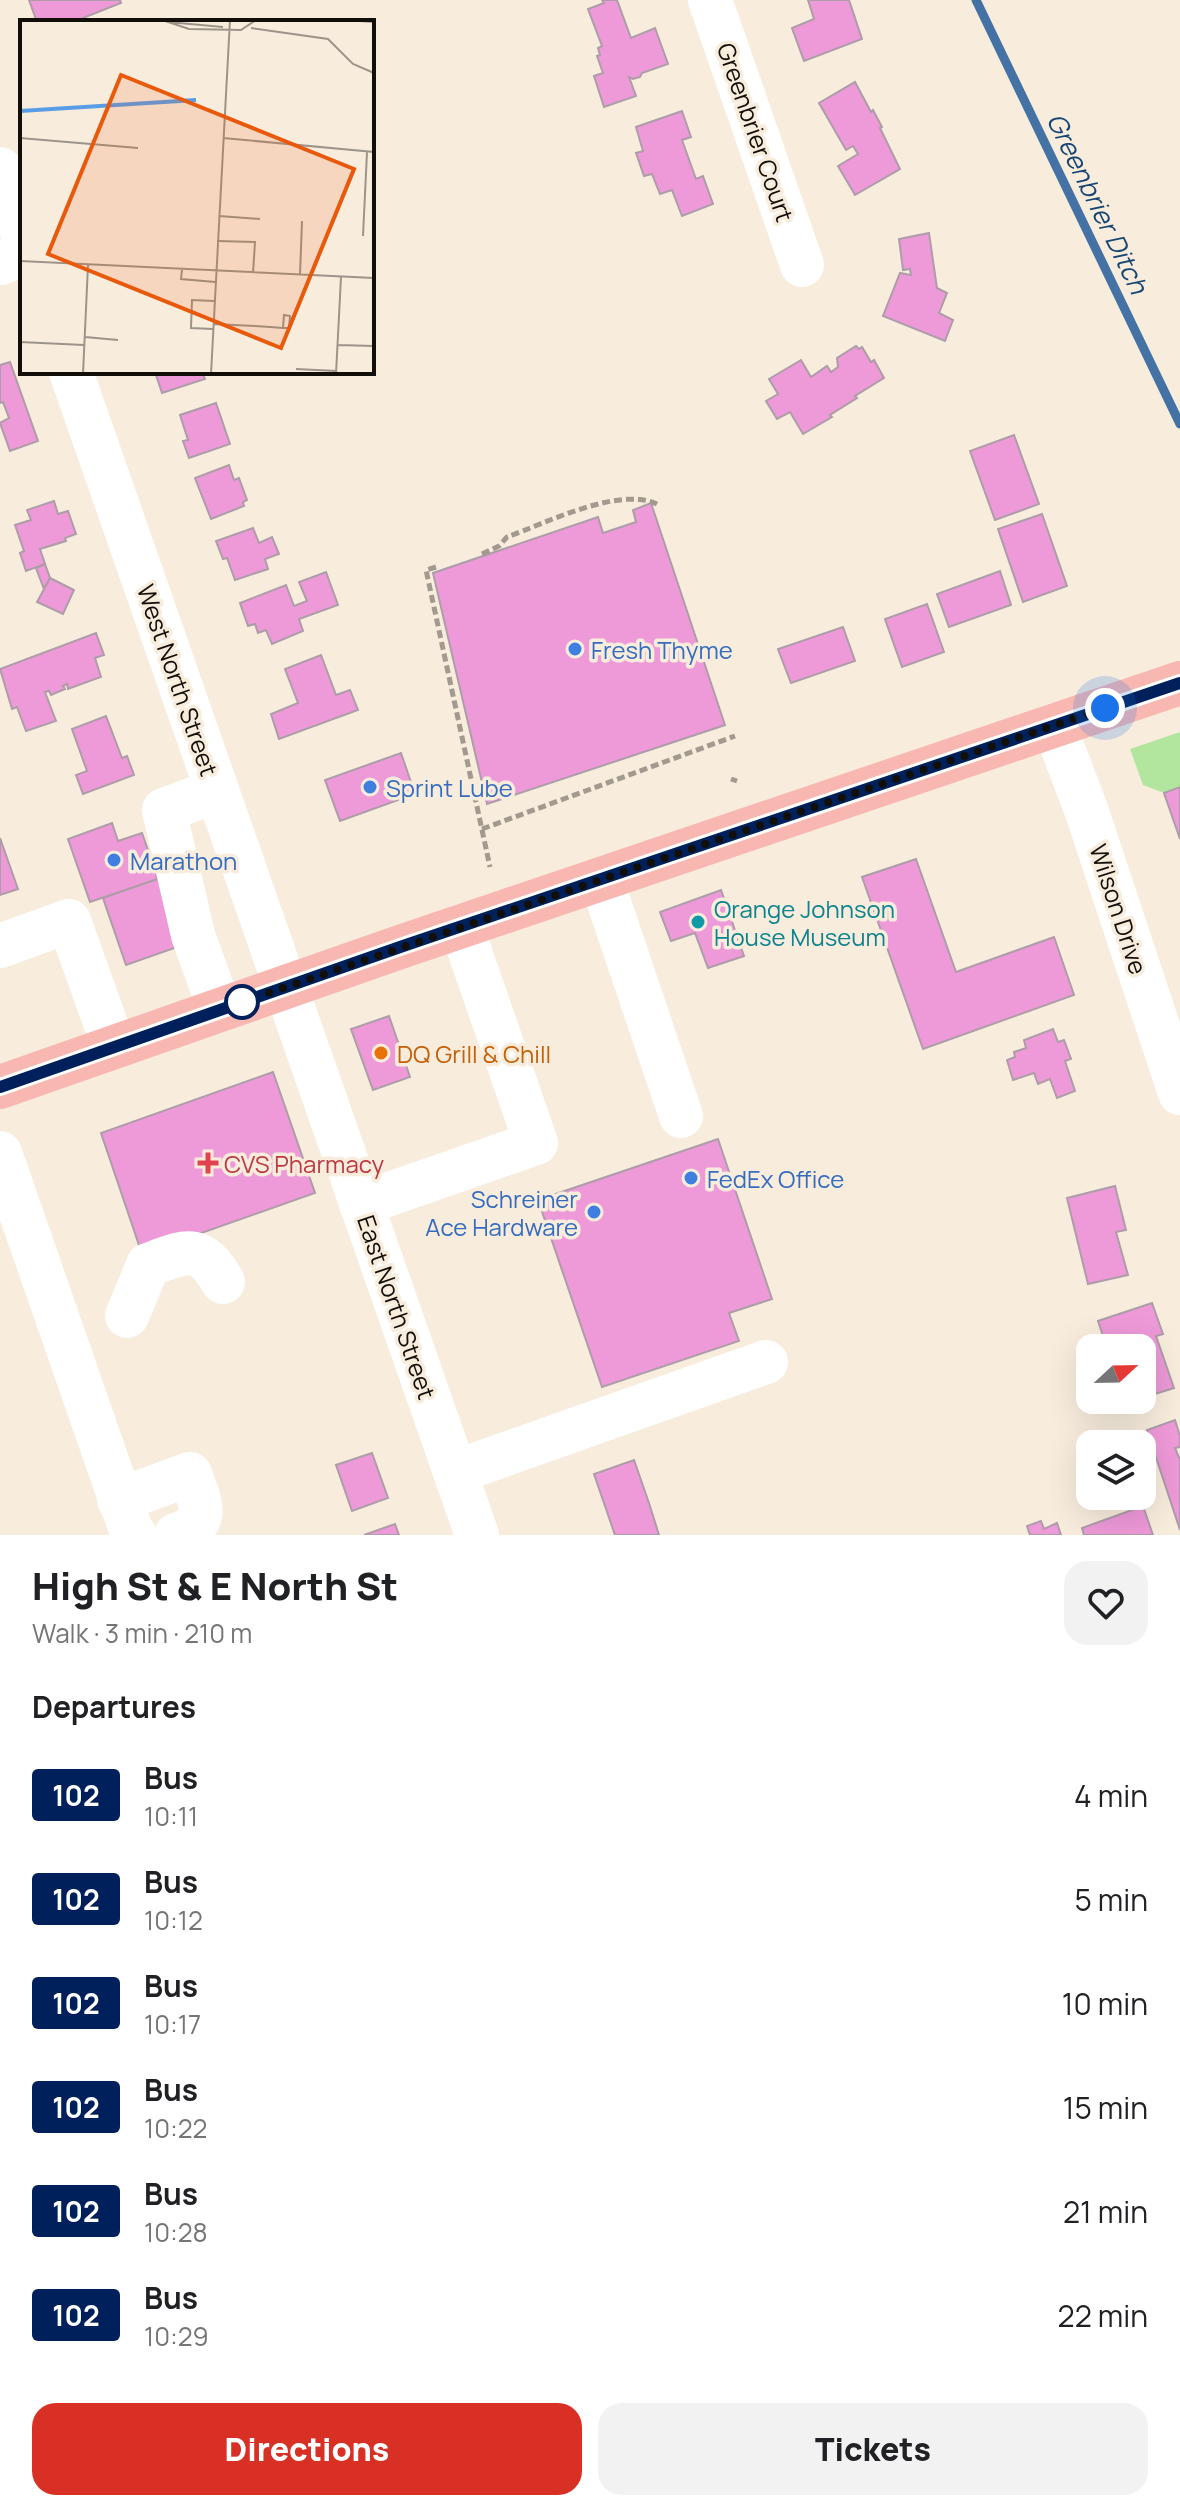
<!DOCTYPE html>
<meta charset="utf-8">
<style>
:root{--surface:#fff;--page:#f2f2f2;--text:#202124;--muted:#757577;--accent:#d93025}
body{margin:0;font-family:Manrope,sans-serif;background:var(--page);color:var(--text);height:100vh;display:flex;flex-direction:column;font-size:30px;white-space:nowrap}
*{box-sizing:border-box;margin:0}
p{font-size:26px;color:var(--muted)}
.icon{flex:none;width:44px;height:44px;fill:none;stroke:currentColor;stroke-width:2;stroke-linecap:round;stroke-linejoin:round}
.map{position:relative;height:1535px;overflow:hidden}
.sheet{display:flex;flex-direction:column;background:var(--surface);flex:1}
.sheet>*{flex:none}
.badge{padding:0 16px;border-radius:6px;font-size:28px;line-height:52px}
.needle{width:52px;rotate:68deg}
.fabs{position:absolute;left:1076px;top:1334px;display:grid;gap:16px}
.fabs a{display:grid;place-items:center;width:80px;height:80px;border-radius:16px;background:var(--surface);box-shadow:0 8px 32px #0002;font-size:40px}
.you{position:absolute;width:40px;height:40px;margin:-20px;border:6px solid #fff;border-radius:50%;background:#1a73e8;box-shadow:0 0 0 12px #1a73e833}
.map>.badge{position:absolute;translate:-50% -50%;box-shadow:0 0 0 4px #fff}
h2{padding:0 32px;font-size:30px;line-height:72px}
.round{display:grid;place-items:center;flex:none;width:84px;height:84px;border-radius:24px;background:var(--page)}
.headline{display:flex;align-items:center;justify-content:space-between;height:136px;padding:0 32px}
h1{font-size:38px;font-weight:800;line-height:60px}
.primary-button{display:flex;gap:16px;margin-top:auto;padding:16px 32px}
.primary-button a{flex:1;height:92px;border-radius:24px;background:var(--accent);color:#fff;font-size:32px;font-weight:800;line-height:92px;text-align:center}
.primary-button a+a{background:var(--page);color:var(--text)}
ul{padding:0;list-style:none}
li{display:flex;align-items:center;gap:24px;height:104px;padding:0 32px}
li div{flex:1}
li b{display:block;font-size:30px}
li em{font-style:normal}
li .badge{min-width:88px;font-weight:700;text-align:center}
.map>svg:first-child{display:block}
.green{fill:#b2e69e}
.lines{fill:none;stroke-linecap:round;stroke-linejoin:round}
.stream{stroke:#4472a4;stroke-width:9}
.building{fill:#ee99d8;stroke:#ad9da8;stroke-width:2}
.path{stroke:#a29a8e;stroke-width:5;stroke-dasharray:8 4;stroke-linecap:butt}
.minor{stroke:#fff;stroke-width:44}
.major{stroke:#f9b7b1;stroke-width:44}
.line-casing{stroke:#fff;stroke-width:18}
.line{stroke:#00205b;stroke-width:12}
.walk{stroke:#120f0a;stroke-width:8;stroke-dasharray:0 14.4}
.shop-dot{fill:#3f7fe0;stroke:#f8eddd;stroke-width:3}
.culture-dot{fill:#0f9aa8;stroke:#f8eddd;stroke-width:3}
.stop-dot{fill:#fff;stroke:#00205b;stroke-width:4}
.food-dot{fill:#e8710a;stroke:#f8eddd;stroke-width:3}
.health-dot{fill:#e0444e;stroke:#f8eddd;stroke-width:3}
.labels{text-anchor:middle;dominant-baseline:central;stroke-width:7;stroke-linejoin:round;paint-order:stroke}
.street-label{font-size:24px;fill:#120f0a;stroke:#f8eddd}
.shop-label{font-size:24px;fill:#366cbe;stroke:#f8eddd;text-anchor:start}
.culture-label{font-size:24px;fill:#0d838f;stroke:#f8eddd;text-anchor:start}
.food-label{font-size:24px;fill:#c56008;stroke:#f8eddd;text-anchor:start}
.health-label{font-size:24px;fill:#be3a42;stroke:#f8eddd;text-anchor:start}
.water-label{font-size:26px;font-style:italic;fill:#164575;stroke:#f8eddd}
.inset-river{fill:none;stroke:#599de6;stroke-width:4}
.inset-road{fill:none;stroke:#9c9489;stroke-width:2}
.view{fill:#e8590c;fill-opacity:0.15;stroke:#e8590c;stroke-width:4}
.inset-edge{fill:none;stroke:#120f0a;stroke-width:4}
</style>
<div class="map">
<svg width="1180" height="1535" viewBox="0 0 1180 1535">
<rect width="100%" height="100%" fill="#f8eddd"/>
<polygon class="green" points="1180,732 1180,787 1164,793 1143,785 1130,749"/>
<g class="lines">
<polyline class="stream" points="976,0 1180,424"/>
</g>
<g class="building">
<polygon points="29,0 120,0 121,3 73,22 71,19 63,22 37,22"/>
<polygon points="602,0 617,0 631,38 655,28 668,64 642,73 640,77 633,79 629,77 636,96 604,107 594,76 603,73 597,56 600,55 598,48 602,46 588,9 604,3"/>
<polygon points="808,0 849,0 862,39 804,61 792,28 814,19"/>
<polygon points="855,82 871,112 873,110 882,127 880,128 900,169 855,195 838,166 858,154 853,146 846,150 819,103"/>
<polygon points="682,111 691,137 682,140 696,179 703,176 713,204 682,216 672,190 660,194 652,174 644,176 636,153 643,151 636,127"/>
<polygon points="929,233 937,288 947,293 939,313 953,320 945,341 883,316 900,273 911,275 910,269 903,270 899,239"/>
<polygon points="856,346 859,349 862,347 871,362 874,360 884,378 855,396 857,398 830,415 832,417 803,434 790,412 777,419 766,401 778,394 769,379 801,360 811,377 827,366 831,372 838,367 837,358"/>
<polygon points="10,362 38,441 10,451 0,423 9,418 3,402 0,403 0,365"/>
<polygon points="155,372 202,372 205,379 162,393"/>
<polygon points="216,403 230,444 189,458 183,441 188,440 180,415"/>
<polygon points="1014,435 1039,504 995,520 970,451"/>
<polygon points="229,465 234,480 239,478 247,500 243,502 244,506 211,519 195,478"/>
<polygon points="54,501 58,514 68,511 76,534 65,538 66,541 40,549 45,564 26,571 20,553 24,551 15,525 31,520 27,510"/>
<polygon points="651,503 725,725 487,804 433,573 598,517 603,533 636,522 633,510"/>
<polygon points="1042,514 1067,586 1023,602 998,529"/>
<polygon points="253,528 259,543 272,537 279,554 265,559 268,569 235,580 227,558 223,559 216,541"/>
<polygon points="45,564 50,578 44,589 36,568"/>
<polygon points="1000,571 1011,605 949,627 937,594"/>
<polygon points="326,572 338,605 299,619 303,631 272,644 266,630 258,633 255,624 248,626 240,603 286,585 294,606 307,601 299,582"/>
<polygon points="50,578 74,590 63,614 37,602"/>
<polygon points="927,604 944,652 902,667 885,619"/>
<polygon points="843,627 855,661 791,683 778,649"/>
<polygon points="96,633 104,655 95,658 101,677 68,689 67,684 63,686 65,689 51,695 49,691 45,692 56,721 26,731 17,707 12,709 0,669"/>
<polygon points="321,655 336,695 350,690 358,710 279,739 271,714 298,703 285,669"/>
<polygon points="106,716 122,758 127,756 134,775 83,794 76,775 87,771 72,729"/>
<polygon points="401,753 415,794 340,821 325,780"/>
<polygon points="1180,787 1180,839 1164,793"/>
<polygon points="112,823 118,841 142,833 158,879 90,902 68,839"/>
<polygon points="0,838 18,889 0,895"/>
<polygon points="916,859 956,972 1054,937 1074,995 923,1049 862,877"/>
<polygon points="163,877 186,944 126,965 103,898"/>
<polygon points="721,890 744,956 708,968 695,933 671,941 660,912"/>
<polygon points="389,1016 410,1077 373,1090 351,1029"/>
<polygon points="1053,1029 1058,1042 1064,1040 1071,1059 1065,1061 1075,1091 1057,1098 1050,1079 1038,1084 1034,1073 1013,1080 1007,1060 1015,1057 1014,1052 1026,1048 1024,1040"/>
<polygon points="273,1072 315,1193 142,1254 101,1133"/>
<polygon points="718,1139 772,1299 729,1313 739,1341 602,1387 538,1200"/>
<polygon points="1115,1186 1126,1230 1116,1232 1128,1275 1088,1284 1067,1198"/>
<polygon points="1152,1303 1163,1334 1156,1336 1174,1388 1142,1398 1142,1348 1107,1348 1098,1321"/>
<polygon points="1175,1420 1180,1436 1180,1447 1175,1448 1180,1460 1180,1530 1147,1430"/>
<polygon points="372,1453 388,1498 352,1511 336,1465"/>
<polygon points="634,1460 649,1503 659,1535 615,1535 594,1474"/>
<polygon points="1143,1506 1153,1535 1084,1535 1082,1528"/>
<polygon points="1041,1521 1044,1529 1057,1523 1061,1535 1030,1535 1027,1526"/>
<polygon points="395,1524 399,1535 364,1535"/>
</g>
<g class="lines">
<g class="path">
<path d="M482 554 499 546 507 537C546 523 619 486 657 504"/>
<polyline points="436,567 426,570 490,867"/>
<polyline points="731,779 737,781"/>
<polyline points="482,829 735,736"/>
</g>
<g class="minor">
<polyline points="710,0 802,265"/>
<polyline points="0,169 22,232"/>
<polyline points="0,263 22,255"/>
<polyline points="71,372 477,1535"/>
<polyline points="1054,725 1087,812 1180,1093"/>
<polyline points="216,791 164,810 193,935 220,1010"/>
<polyline points="601,879 681,1116"/>
<polyline points="0,946 69,921 114,1047"/>
<polyline points="0,1153 131,1530 135,1535"/>
<polyline points="361,1204 536,1143 461,926"/>
<path d="M127 1316 148 1265C186 1251 200 1242 223 1282"/>
<polyline points="455,1472 766,1362"/>
<path d="M119 1500 190 1474C200 1503 213 1523 176 1535"/>
</g>
<polyline class="major" points="0,1087 403,946 1180,683"/>
</g>
<g class="lines">
<g class="line-casing">
<polyline id="line" points="0,1087 403,946 1180,683"/>
</g>
<use href="#line" class="line"/>
<polyline class="walk" points="242,1002 1105,708"/>
</g>
<g class="shop-dot">
<circle cx="575" cy="649" r="8"/>
<circle cx="370" cy="787" r="8"/>
<circle cx="114" cy="860" r="8"/>
<circle cx="691" cy="1178" r="8"/>
<circle cx="594" cy="1212" r="8"/>
</g>
<circle class="culture-dot" cx="698" cy="922" r="8"/>
<circle class="stop-dot" cx="242" cy="1002" r="16"/>
<circle class="food-dot" cx="381" cy="1053" r="8"/>
<path class="health-dot" d="M204 1151h8v8h8v8h-8v8h-8v-8h-8v-8h8z"/>
<g class="labels">
<g class="street-label">
<text transform="translate(756 132) rotate(71)">Greenbrier Court</text>
<text transform="translate(178 680) rotate(71)">West North Street</text>
<text transform="translate(1119 909) rotate(72)">Wilson Drive</text>
<text transform="translate(397 1307) rotate(71)">East North Street</text>
</g>
<g class="shop-label">
<text x="591" y="649">Fresh Thyme</text>
<text x="386" y="787">Sprint Lube</text>
<text x="130" y="860">Marathon</text>
<text x="707" y="1178">FedEx Office</text>
<text x="578" y="1198" text-anchor="end">Schreiner<tspan x="578" dy="28">Ace Hardware</tspan></text>
</g>
<g class="culture-label">
<text x="714" y="908">Orange Johnson<tspan x="714" dy="28">House Museum</tspan></text>
</g>
<g class="food-label">
<text x="397" y="1053">DQ Grill &amp; Chill</text>
</g>
<g class="health-label">
<text x="224" y="1163">CVS Pharmacy</text>
</g>
<g class="water-label">
<text transform="translate(1098 203) rotate(64)">Greenbrier Ditch</text>
</g>
</g>
<g transform="translate(20 20)">
<rect width="354" height="354" fill="#f8eddd"/>
<path class="inset-river" d="M0 91 176 80"/>
<path class="inset-road" d="M142 0 169 9 221 10 236 0M324 0 354 2M148 2 203 7M231 8 308 19 333 44 354 53M0 118 118 128M203 118 354 132M199 196 240 199M343 216 347 132M197 221 235 222 233 253M0 241 354 258M162 250 161 259 195 262M280 255 282 201M193 304 235 306 250 307 263 308H269L270 296 264 295 263 308M193 309 171 308 172 280 194 281M65 317 98 320M0 322 64 325M318 325 354 326M276 349 317 351M63 354 68 245M191 354 210 0M316 354 321 257"/>
<path class="view" d="M101 55 334 149 261 328 28 234Z"/>
<rect width="354" height="354" class="inset-edge"/>
</g>
</svg>
<div class="fabs">
<a><svg class="needle" viewBox="-14 -14 28 28"><path d="M0-13l5 13h-10z" fill="#e53935"/><path d="M0 13l5-13h-10z" fill="#757577"/></svg></a>
<a><svg class="icon" aria-label="layers" viewBox="0 0 24 24"><path d="M12 4l9 5-9 5-9-5zM3 14l9 5 9-5"/></svg></a>
</div>
<div class="you" style="left:1105px;top:708px"></div>
</div>
<section class="sheet">
<div class="headline"><div><h1>High St &amp; E North St</h1><p>Walk · 3 min · 210 m</p></div><a class="round"><svg class="icon" aria-label="heart" viewBox="0 0 24 24"><path d="M12 20l-8-8c-3-5 5-10 8-4 3-6 11-1 8 4z"/></svg></a></div>
<h2>Departures</h2>
<ul>
<li><span class="badge" style="background:#00205b;color:#fff">102</span><div><b>Bus</b><p>10:11</p></div><em>4 min</em></li>
<li><span class="badge" style="background:#00205b;color:#fff">102</span><div><b>Bus</b><p>10:12</p></div><em>5 min</em></li>
<li><span class="badge" style="background:#00205b;color:#fff">102</span><div><b>Bus</b><p>10:17</p></div><em>10 min</em></li>
<li><span class="badge" style="background:#00205b;color:#fff">102</span><div><b>Bus</b><p>10:22</p></div><em>15 min</em></li>
<li><span class="badge" style="background:#00205b;color:#fff">102</span><div><b>Bus</b><p>10:28</p></div><em>21 min</em></li>
<li><span class="badge" style="background:#00205b;color:#fff">102</span><div><b>Bus</b><p>10:29</p></div><em>22 min</em></li>
</ul>
<div class="primary-button"><a>Directions</a><a>Tickets</a></div>
</section>
